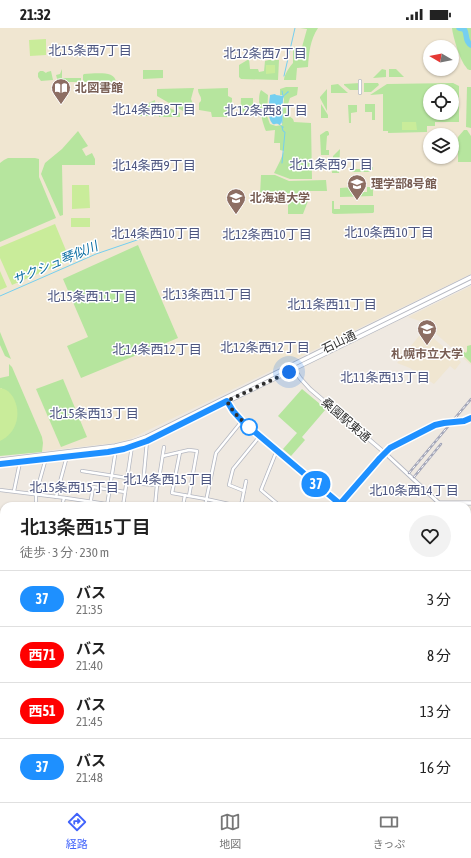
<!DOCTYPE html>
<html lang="ja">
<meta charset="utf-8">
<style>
:root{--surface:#fff;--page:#f2f2f2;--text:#222;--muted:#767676;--line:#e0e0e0;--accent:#4264fb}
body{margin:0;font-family:"Asap Condensed","Noto Sans JP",sans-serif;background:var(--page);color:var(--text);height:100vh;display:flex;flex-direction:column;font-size:15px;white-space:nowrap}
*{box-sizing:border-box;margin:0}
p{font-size:13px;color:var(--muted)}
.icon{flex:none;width:22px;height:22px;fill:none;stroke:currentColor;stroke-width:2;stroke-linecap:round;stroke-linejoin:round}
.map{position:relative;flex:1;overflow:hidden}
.details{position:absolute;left:0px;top:474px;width:471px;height:300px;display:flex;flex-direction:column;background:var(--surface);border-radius:12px 12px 0 0;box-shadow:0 1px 3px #0004}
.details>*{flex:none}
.badge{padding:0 8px;border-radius:13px;font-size:14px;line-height:26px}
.needle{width:26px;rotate:280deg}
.controls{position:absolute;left:423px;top:12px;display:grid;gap:8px}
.controls a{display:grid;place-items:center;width:36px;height:36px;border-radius:50%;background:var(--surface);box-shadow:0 1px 3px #0004;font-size:20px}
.you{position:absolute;width:20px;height:20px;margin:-10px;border:3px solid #fff;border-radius:50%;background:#1a73e8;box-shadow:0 0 0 6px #1a73e833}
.map>.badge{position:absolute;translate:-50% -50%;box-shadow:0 0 0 2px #fff}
.round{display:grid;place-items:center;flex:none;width:42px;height:42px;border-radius:21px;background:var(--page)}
.overview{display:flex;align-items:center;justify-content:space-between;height:68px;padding:0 20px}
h1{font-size:19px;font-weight:600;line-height:30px}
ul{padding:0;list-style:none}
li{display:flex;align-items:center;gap:12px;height:56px;padding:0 20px;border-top:1px solid var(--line)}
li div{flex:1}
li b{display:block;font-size:15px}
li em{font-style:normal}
li .badge{min-width:44px;font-weight:700;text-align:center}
.status{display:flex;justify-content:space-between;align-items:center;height:28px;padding:0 20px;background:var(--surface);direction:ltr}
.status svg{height:11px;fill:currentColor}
.dock{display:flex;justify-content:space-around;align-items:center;height:56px;border-top:1px solid var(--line);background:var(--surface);font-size:11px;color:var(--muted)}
.dock a{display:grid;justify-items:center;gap:2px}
.dock .on{color:var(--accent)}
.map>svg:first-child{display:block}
.education{fill:#f0e6d1;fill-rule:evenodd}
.green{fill:#b6e59e;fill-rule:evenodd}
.pitch{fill:#c9ec9a}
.water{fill:#75cff0}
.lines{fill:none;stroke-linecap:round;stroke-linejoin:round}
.stream{stroke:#75cff0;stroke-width:1}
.river{stroke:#75cff0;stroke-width:5.5}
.minor-casing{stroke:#b4b7c1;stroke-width:4}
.tertiary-casing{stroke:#b4b7c1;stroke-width:4.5}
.secondary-casing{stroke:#b4b7c1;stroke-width:5}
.minor{stroke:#fff;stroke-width:2.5}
.tertiary{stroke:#fff;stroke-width:3}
.secondary{stroke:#fff;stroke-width:3.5}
.rail-casing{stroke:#a3a6b8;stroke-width:2.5}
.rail{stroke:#fff;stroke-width:1;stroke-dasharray:3;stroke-linecap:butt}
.line-casing{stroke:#fff;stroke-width:9}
.line{stroke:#1e90ff;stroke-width:6}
.walk{stroke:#2e2e2e;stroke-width:4;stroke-dasharray:0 7.2}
.stop-dot{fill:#fff;stroke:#1e90ff;stroke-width:2}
.labels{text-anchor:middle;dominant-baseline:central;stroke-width:3;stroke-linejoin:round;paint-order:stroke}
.education-label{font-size:12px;font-weight:bold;fill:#785e54;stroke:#fff;text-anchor:start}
.street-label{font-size:12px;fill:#2e2e2e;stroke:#fff}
.neighbourhood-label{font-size:13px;fill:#4d5680;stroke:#fff}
.water-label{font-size:13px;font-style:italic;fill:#0d6fa3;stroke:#fff}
</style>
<div class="status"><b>21:32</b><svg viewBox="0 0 49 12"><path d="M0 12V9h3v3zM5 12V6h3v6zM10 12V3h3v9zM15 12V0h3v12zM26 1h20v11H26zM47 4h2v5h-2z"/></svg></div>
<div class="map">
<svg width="471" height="774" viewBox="0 0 471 774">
<rect width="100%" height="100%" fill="#efe9e1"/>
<g class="education">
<path d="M0 0H471V246L130 411 114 415 0 428ZM430 19H452V41H430ZM430 63H452V85H430ZM430 107H452V129H430Z"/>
<polygon points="471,258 471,337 423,294 408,289"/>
<polygon points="424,302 461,334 455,342 450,338 434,356 410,340 397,335"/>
</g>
<g class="green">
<path d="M300 0H318C310 12 309 25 308 39L297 40 296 52H284C284 47 290 38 293 35V19H302L307 1Z"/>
<path d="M452 0H471V42C468 42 468 42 466 39 460 32 453 9 452 0Z"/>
<polygon points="249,31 250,41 258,41 259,44 264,43 265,33 269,32 279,32 278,52 241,51 239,49 239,37"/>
<polygon points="62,41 62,50 81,50 81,54 58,54 56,47 60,46"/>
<polygon points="382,41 386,42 386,49 373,50"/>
<polygon points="389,41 396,41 404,49 389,49"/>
<polygon points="143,42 163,42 163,50 143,51"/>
<polygon points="40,43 43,43 46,45 47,44 51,43 53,52 41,53 38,49 38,45"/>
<path d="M84 46C94 46 115 42 116 54H83V47Z"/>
<polygon points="360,55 359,62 350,62 344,57 344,56"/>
<polygon points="364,55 378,55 379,57 371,64 364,64"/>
<path d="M453 55 459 58V94H435V98H427V104L388 105V103H383V66L370 67 387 56ZM430 63H452V85H430Z"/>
<polygon points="338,56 348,65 331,65 331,57"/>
<path d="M286 59H298L297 67 290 70 287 79 289 88 293 91 294 94 311 95 312 151H290L274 145 280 133 284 123 280 122V115H274L275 102 266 103C262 94 256 70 261 62L268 67 267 88 270 96 276 98 282 97 284 71 283 67H280V61Z"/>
<polygon points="467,59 471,59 471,100 466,99"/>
<polygon points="194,60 191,71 193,76 193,83 183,83 157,68 157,61"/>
<path d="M228 60V68L232 70V89H212L211 84 199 82V75L201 73C202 68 198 67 198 61Z"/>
<polygon points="327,61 327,83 320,70 320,69"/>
<polygon points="241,70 253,70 253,88 240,88"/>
<polygon points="155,72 156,88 137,88 138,80"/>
<polygon points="158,74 180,85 180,89 159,89"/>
<polygon points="321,76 328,87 328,90 321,90"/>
<polygon points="365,76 375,76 375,92 372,92 372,84 365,84"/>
<polygon points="348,77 357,77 357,84 351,85 351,95 349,95"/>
<polygon points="464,102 467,102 471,108 471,134 458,134 458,109"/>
<polygon points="78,103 88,118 82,121 86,128 92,125 95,131 95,137 62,137 63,187 60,188 41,146 45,135 62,121"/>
<polygon points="326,103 328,103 329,105 329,107 327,108 326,122 329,122 329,127 321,127 320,107"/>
<polygon points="340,121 339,145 332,145 333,128"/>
<polygon points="8,130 35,130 39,131 39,149 56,190 0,214 0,135 4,132"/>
<polygon points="362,139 373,139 373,142 370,142 370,144 352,144 352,141 362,141"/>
<polygon points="261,147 275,147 289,153 326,152 327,163 309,163 308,173 303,186 288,186 288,166 260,167"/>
<polygon points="354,159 354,164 367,164 367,159 373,159 373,168 340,169 340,160"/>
<polygon points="332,173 334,173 334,181 340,181 340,177 374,177 374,184 373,185 334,186 332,185"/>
<polygon points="138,217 178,310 81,350 67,318 88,309 63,251"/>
<polygon points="0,304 11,331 5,328 0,317"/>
<polygon points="471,317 471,335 458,322 461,322 466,325 467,323 467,318"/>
<polygon points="9,336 12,339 42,409 43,415 42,424 0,428 0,363 2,360 0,360 0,350 9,348"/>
<polygon points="63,351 87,409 61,419 36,361"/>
<polygon points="302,361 326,381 302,409 305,412 291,428 283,421 297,405 278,388"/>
</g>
<g class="pitch">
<polygon points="46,11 46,27 30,28 29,12"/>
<polygon points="266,37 275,37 275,45 266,46"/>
<polygon points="402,94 416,94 417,102 402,102"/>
<polygon points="72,157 89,157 90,180 72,181"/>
<rect x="71" y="190" width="19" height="9"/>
<polygon points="55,196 70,232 12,257 0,230 0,219"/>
<polygon points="0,243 7,259 0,262"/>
<path d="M0 360C6 361 9 363 13 369 22 385 17 405 0 413Z"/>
<polygon points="0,498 4,499 4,770 80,770 78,774 0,774"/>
</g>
<path class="water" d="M288 63 289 64 284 68 283 71 282 93 280 97 284 99 283 100C282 99 280 97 278 96 275 95 274 98 272 95 267 90 269 74 270 68V67L275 66 276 67 283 68Z"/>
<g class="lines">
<g class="stream">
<polyline points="284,48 295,0"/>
<polyline points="282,63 283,68"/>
<polyline points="282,95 282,86"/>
<polyline points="282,135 285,104 283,103 282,99"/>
<polyline points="0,268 96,226 140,211"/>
</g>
<path class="river" d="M459 0 464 1C468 6 464 13 471 17"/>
<g class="minor-casing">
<g id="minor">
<polyline points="360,65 360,53"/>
<polyline points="147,413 143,456 157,457"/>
<polyline points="277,422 261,462 280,478"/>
<polyline points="180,424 172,465 206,471 238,478"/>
<polyline points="163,428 189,422 197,423 189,468"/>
<polyline points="82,443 127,450"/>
<polyline points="159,449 174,452"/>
<polyline points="86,458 125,464"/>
<polyline points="0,462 66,470 120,478"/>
<polyline points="14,463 20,434"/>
<polyline points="244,463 229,457 233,441 260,408"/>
<polyline points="56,469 67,428"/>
<polyline points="36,478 36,466 46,430"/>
<polyline points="62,478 64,470"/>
<polyline points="90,478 93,459"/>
<polyline points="107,478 116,421"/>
<polyline points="123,478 132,418"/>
<polyline points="155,478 157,457 158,457 164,419"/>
<polyline points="183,478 185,467"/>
<polyline points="205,478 216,425 242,393"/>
<polyline points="241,478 246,453"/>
<polyline points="0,495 4,496"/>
<polyline points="467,714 471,714"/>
<polyline points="216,770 216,774"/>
<polyline points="276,770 276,774"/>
<polyline points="305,770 305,774"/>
<polyline points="335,770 335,774"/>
<polyline points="395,770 395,774"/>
<polyline points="425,770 425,774"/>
<polyline points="455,770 455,774"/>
<polyline points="245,774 245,770"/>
</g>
</g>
<g class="tertiary-casing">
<g id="tertiary">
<polyline points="292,337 300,350 310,361 385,425 439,475"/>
<polyline points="227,372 233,383 237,388 340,476"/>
<polyline points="338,478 380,430 391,420 435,397 446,394 464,393 471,390"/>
<polyline points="467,535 471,535"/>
<polyline points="467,594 471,594"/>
<polyline points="467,654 471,654"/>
<polyline points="179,770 184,774"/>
<polyline points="365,770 365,774"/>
<polyline points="83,774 85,770"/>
<polyline points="468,774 471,774"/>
</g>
</g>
<g class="secondary-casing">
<g id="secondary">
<polyline points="0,432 115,418 132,414 146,409 471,249"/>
<polyline points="0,436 116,422 124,421 147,413 471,254"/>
<polyline points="436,478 439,475 471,475"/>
</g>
</g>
<use href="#minor" class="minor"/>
<use href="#tertiary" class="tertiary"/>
<use href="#secondary" class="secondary"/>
<g class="rail-casing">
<g id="rail">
<polyline points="409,445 471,371"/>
<polyline points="414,449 441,416"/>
<polyline points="128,774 132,770"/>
</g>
</g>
<use href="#rail" class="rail"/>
</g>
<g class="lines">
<g class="line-casing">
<polyline id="line" points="0,436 108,424 124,421 147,413 227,373 233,383 242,393 340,476 380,430 390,420 435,397 444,395 464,393 471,390"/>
</g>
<use href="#line" class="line"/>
<path class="walk" d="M249 399 251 400C241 392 233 385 227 373L289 344"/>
</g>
<defs>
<g id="library-pin" transform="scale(1)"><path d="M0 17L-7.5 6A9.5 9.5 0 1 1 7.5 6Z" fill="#8d6e63" stroke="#fff"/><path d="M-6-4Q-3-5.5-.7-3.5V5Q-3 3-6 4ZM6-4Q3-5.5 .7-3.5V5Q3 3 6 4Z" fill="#fff"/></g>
<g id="university-pin" transform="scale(1)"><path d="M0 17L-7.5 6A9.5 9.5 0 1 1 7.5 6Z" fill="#8d6e63" stroke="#fff"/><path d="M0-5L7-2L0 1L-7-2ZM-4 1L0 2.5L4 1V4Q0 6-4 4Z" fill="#fff"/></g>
<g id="school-pin" transform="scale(1)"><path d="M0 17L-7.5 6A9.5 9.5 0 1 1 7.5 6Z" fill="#8d6e63" stroke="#fff"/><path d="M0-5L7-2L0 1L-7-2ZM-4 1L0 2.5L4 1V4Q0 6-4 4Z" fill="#fff"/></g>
</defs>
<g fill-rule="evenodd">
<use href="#library-pin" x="61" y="60"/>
<use href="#university-pin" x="357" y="156"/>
<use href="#university-pin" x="236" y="170"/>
<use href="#school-pin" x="427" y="301"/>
</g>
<circle class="stop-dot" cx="249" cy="399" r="8"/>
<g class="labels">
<g class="education-label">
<text x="75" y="60">北図書館</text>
<text x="371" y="156">理学部8号館</text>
<text x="250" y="170">北海道大学</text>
<text x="427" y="326" text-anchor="middle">札幌市立大学</text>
</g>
<g class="street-label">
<text transform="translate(339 314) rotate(-26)">石山通</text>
<text transform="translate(346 392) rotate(41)">桑園駅東通</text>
</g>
<g class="neighbourhood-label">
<text x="90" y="22">北15条西7丁目</text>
<text x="265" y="25">北12条西7丁目</text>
<text x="154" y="81">北14条西8丁目</text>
<text x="266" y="82">北12条西8丁目</text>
<text x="331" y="136">北11条西9丁目</text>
<text x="154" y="137">北14条西9丁目</text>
<text x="389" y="204">北10条西10丁目</text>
<text x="156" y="205">北14条西10丁目</text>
<text x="267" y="206">北12条西10丁目</text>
<text x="207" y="266">北13条西11丁目</text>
<text x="92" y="268">北15条西11丁目</text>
<text x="332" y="276">北11条西11丁目</text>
<text x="265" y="319">北12条西12丁目</text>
<text x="157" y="321">北14条西12丁目</text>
<text x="385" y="349">北11条西13丁目</text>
<text x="94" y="385">北15条西13丁目</text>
<text x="168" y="451">北14条西15丁目</text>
<text x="74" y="459">北15条西15丁目</text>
<text x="414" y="462">北10条西14丁目</text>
</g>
<g class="water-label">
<text transform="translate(55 235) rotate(-23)">サクシュ琴似川</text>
</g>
</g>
</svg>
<div class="controls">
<a><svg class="needle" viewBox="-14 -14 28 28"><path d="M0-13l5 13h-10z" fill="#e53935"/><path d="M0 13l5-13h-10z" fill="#767676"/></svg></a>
<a><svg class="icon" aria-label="locate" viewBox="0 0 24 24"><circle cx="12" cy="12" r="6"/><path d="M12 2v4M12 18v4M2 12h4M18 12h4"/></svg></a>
<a><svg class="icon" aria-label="layers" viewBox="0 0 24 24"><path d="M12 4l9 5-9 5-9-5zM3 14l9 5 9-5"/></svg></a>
</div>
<div class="you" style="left:289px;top:344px"></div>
<b class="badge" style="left:316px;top:456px;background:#1e90ff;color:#fff">37</b>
<section class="details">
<div class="overview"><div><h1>北13条西15丁目</h1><p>徒歩 · 3 分 · 230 m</p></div><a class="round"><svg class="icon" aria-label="heart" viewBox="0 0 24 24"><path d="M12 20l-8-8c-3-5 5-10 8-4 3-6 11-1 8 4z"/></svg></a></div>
<ul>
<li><span class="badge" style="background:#1e90ff;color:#fff">37</span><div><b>バス</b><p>21:35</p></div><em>3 分</em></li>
<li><span class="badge" style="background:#f00;color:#fff">西71</span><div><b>バス</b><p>21:40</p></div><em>8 分</em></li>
<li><span class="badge" style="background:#f00;color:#fff">西51</span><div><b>バス</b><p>21:45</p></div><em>13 分</em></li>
<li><span class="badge" style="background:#1e90ff;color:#fff">37</span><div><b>バス</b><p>21:48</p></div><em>16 分</em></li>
</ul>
</section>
</div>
<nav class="dock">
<a class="on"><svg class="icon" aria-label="directions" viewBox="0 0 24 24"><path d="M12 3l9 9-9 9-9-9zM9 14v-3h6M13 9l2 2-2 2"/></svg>経路</a>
<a><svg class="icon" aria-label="map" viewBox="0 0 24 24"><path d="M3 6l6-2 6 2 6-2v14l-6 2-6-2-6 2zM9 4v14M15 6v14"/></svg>地図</a>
<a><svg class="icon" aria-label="tickets" viewBox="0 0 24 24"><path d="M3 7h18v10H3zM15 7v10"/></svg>きっぷ</a>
</nav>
